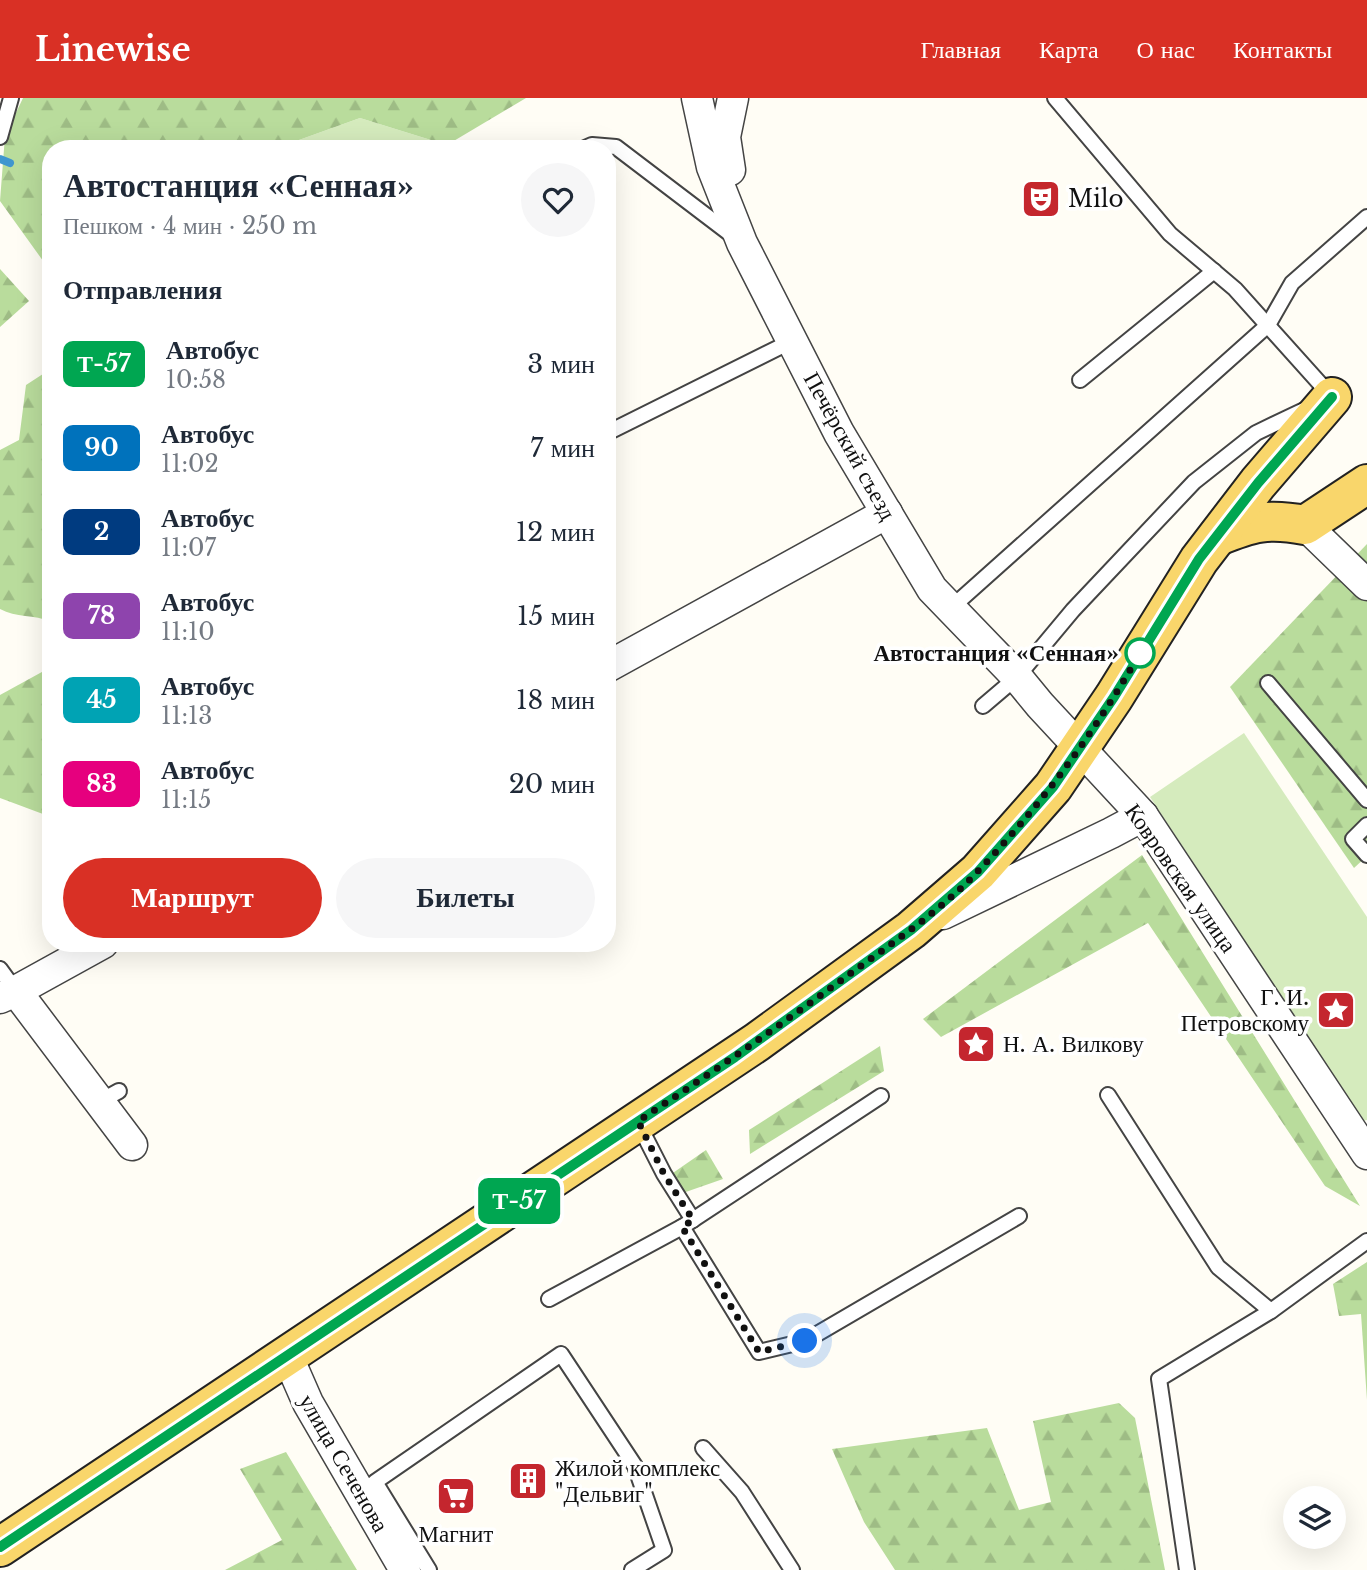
<!DOCTYPE html>
<html lang="ru">
<meta charset="utf-8">
<style>
:root{--surface:#fff;--page:#f6f6f7;--text:#1f2937;--muted:#747a83;--accent:#d93025}
body{margin:0;font-family:"Libre Baskerville",serif;background:var(--page);color:var(--text);height:100vh;display:flex;flex-direction:column;font-size:26px;white-space:nowrap}
*{box-sizing:border-box;margin:0}
p{font-size:23px;color:var(--muted)}
.icon{flex:none;width:38px;height:38px;fill:none;stroke:currentColor;stroke-width:2;stroke-linecap:round;stroke-linejoin:round}
.map{position:relative;flex:1;overflow:hidden}
.details{position:absolute;left:42px;top:42px;width:574px;height:812px;display:flex;flex-direction:column;background:var(--surface);border-radius:28px;box-shadow:0 7px 28px #0002}
.details>*{flex:none}
.badge{padding:0 14px;border-radius:10px;font-size:24px;line-height:46px}
.buttons{position:absolute;left:1283px;top:1388px;display:grid;gap:14px}
.buttons a{display:grid;place-items:center;width:63px;height:63px;border-radius:50%;background:var(--surface);box-shadow:0 7px 28px #0002;font-size:35px}
.you{position:absolute;width:35px;height:35px;margin:-18px;border:5px solid #fff;border-radius:50%;background:#1a73e8;box-shadow:0 0 0 10px #1a73e833}
.map>.badge{position:absolute;translate:-50% -50%;box-shadow:0 0 0 4px #fff}
h2{padding:0 21px;font-size:26px;line-height:63px}
.round{display:grid;place-items:center;flex:none;width:74px;height:74px;border-radius:37px;background:var(--page)}
.headline{display:flex;align-items:center;justify-content:space-between;height:119px;padding:0 21px}
h1{font-size:33px;font-weight:600;line-height:52px}
.primary-button{display:flex;gap:14px;margin-top:auto;padding:14px 21px}
.primary-button a{flex:1;height:80px;border-radius:42px;background:var(--accent);color:#fff;font-size:28px;font-weight:600;line-height:80px;text-align:center}
.primary-button a+a{background:var(--page);color:var(--text)}
ul{padding:0;list-style:none}
li{display:flex;align-items:center;gap:21px;height:84px;padding:0 21px}
li div{flex:1}
li b{display:block;font-size:26px}
li em{font-style:normal}
li .badge{min-width:77px;font-weight:700;text-align:center}
header{display:flex;align-items:center;gap:42px;box-sizing:border-box;height:98px;padding:0 35px;background:var(--accent);color:#fff}
header strong{font-size:33px}
nav{display:flex;gap:38px;margin-inline-start:auto;font-size:24px}
.map>svg:first-child{display:block}
.grass{fill:#d5ebbd}
.forest{fill:url(#forest-firs)}
.lines{fill:none;stroke-linecap:round;stroke-linejoin:round}
.stream{stroke:#3f96cf;stroke-width:8}
.lane-casing{stroke:#444;stroke-width:18}
.street-casing{stroke:#444;stroke-width:33}
.primary-casing{stroke:#222;stroke-width:42}
.lane{stroke:#fff;stroke-width:14}
.street{stroke:#fff;stroke-width:30}
.primary{stroke:#f9d66b;stroke-width:38}
.line-casing{stroke:#fff;stroke-width:16}
.line{stroke:#00a651;stroke-width:10}
.walk{stroke:#111;stroke-width:7;stroke-dasharray:0 12.6}
.stop-dot{fill:#fff;stroke:#00a651;stroke-width:3.5}
.labels{text-anchor:middle;dominant-baseline:central;stroke-width:7;stroke-linejoin:round;paint-order:stroke}
.poi-label{font-size:23px;fill:#111;stroke:#fff;text-anchor:start}
.street-label{font-size:23px;fill:#111;stroke:#fff}
.stop-label{font-size:23px;font-weight:bold;fill:#111;stroke:#fff;text-anchor:end}
</style>
<header>
<strong>Linewise</strong>
<nav><a>Главная</a><a>Карта</a><a>О нас</a><a>Контакты</a></nav>
</header>
<div class="map">
<svg width="1367" height="1472" viewBox="0 0 1367 1472">
<defs>
<pattern id="forest-firs" width="22" height="20" patternUnits="userSpaceOnUse" patternTransform="scale(1.75)"><rect width="22" height="20" fill="#b9dc9c"/><path d="M5 1l3.5 6h-7zM16 11l3.5 6h-7z" fill="#9ebc85"/></pattern>
</defs>
<rect width="100%" height="100%" fill="#fffdf5"/>
<g class="grass">
<polygon points="360,20 447,47 441,51 274,51"/>
<polygon points="1244,635 1367,819 1367,1022 1363,1023 1150,699"/>
</g>
<g class="forest">
<polygon points="23,0 526,0 447,47 360,20 274,51 51,51 51,174 0,103 5,38"/>
<polygon points="0,171 29,203 0,229"/>
<path d="M46 274 51 281V524C34 516 16 520 0 511V352L19 342 26 287Z"/>
<polygon points="1367,446 1367,758 1354,770 1230,589"/>
<polygon points="51,569 51,719 0,700 0,597"/>
<polygon points="1142,757 1360,1108 1325,1088 1148,825 941,939 923,921"/>
<polygon points="880,948 884,973 750,1056 749,1032"/>
<polygon points="706,1052 723,1081 680,1096 670,1077"/>
<polygon points="1367,1164 1367,1302 1361,1216 1339,1218 1333,1186"/>
<polygon points="1119,1305 1135,1320 1165,1472 895,1472 864,1424 832,1351 987,1330 1019,1412 1051,1404 1033,1323"/>
<polygon points="286,1354 357,1472 225,1472 282,1442 240,1371"/>
</g>
<g class="lines">
<polyline class="stream" points="0,61 10,65"/>
<g class="lane-casing">
<g id="lane">
<polyline points="1055,0 1170,136 1235,191 1332,299"/>
<polyline points="0,39 11,0"/>
<polyline points="583,51 592,47 616,49 733,138"/>
<polyline points="1080,282 1214,173"/>
<polyline points="607,335 792,243"/>
<polyline points="951,510 1268,227 1292,185 1367,119"/>
<polyline points="1268,585 1367,702"/>
<polyline points="983,608 1017,579 1073,512 1194,384 1256,335 1304,312"/>
<polyline points="1367,727 1353,741 1367,757"/>
<polyline points="0,871 16,893"/>
<polyline points="1108,997 1218,1169 1271,1213"/>
<polyline points="99,1004 119,993"/>
<polyline points="638,1025 664,1076 693,1122"/>
<polyline points="682,1129 759,1254 805,1243 1019,1118"/>
<polyline points="549,1201 682,1129 881,998"/>
<polyline points="703,1350 742,1394 792,1472"/>
<polyline points="429,1472 375,1384 561,1256 635,1368 664,1452 632,1472"/>
<polyline points="1187,1472 1159,1281 1271,1213 1367,1143"/>
</g>
</g>
<g class="street-casing">
<g id="street">
<polyline points="697,0 712,69 742,145 839,335 932,491 1017,579 1040,607 1143,718 1367,1056"/>
<polyline points="730,72 725,39 733,0"/>
<polyline points="1305,427 1367,487"/>
<polyline points="607,569 887,415"/>
<polyline points="943,816 1111,735 1143,718"/>
<polyline points="16,893 103,845"/>
<polyline points="0,900 16,893 132,1047"/>
<polyline points="287,1257 308,1305 405,1472"/>
</g>
</g>
<g class="primary-casing">
<g id="primary">
<path d="M1218 438C1252 424 1268 420 1305 427L1367 386"/>
<polyline points="0,1449 757,944 911,832 978,774 1053,689 1114,599 1199,462 1258,385 1332,299"/>
</g>
</g>
<use href="#lane" class="lane"/>
<use href="#street" class="street"/>
<use href="#primary" class="primary"/>
</g>
<g class="lines">
<g class="line-casing">
<polyline id="line" points="0,1449 735,959 911,832 978,774 1053,689 1114,599 1199,461 1258,385 1332,299"/>
</g>
<use href="#line" class="line"/>
<path class="walk" d="M805 1243 759 1254 682 1129 693 1122 664 1076 638 1023C709 977 779 928 847 878 892 845 941 813 979 772 1042 706 1095 634 1140 555"/>
</g>
<defs>
<g id="theatre-square" transform="scale(2.0125)"><rect x="-9" y="-9" width="18" height="18" rx="4" fill="#c4262e" stroke="#fff"/><path d="M-5-5.5Q0-4 5-5.5V0Q5 5 0 6Q-5 5-5 0ZM-3.3-2.5H-1v1.5H-3.3ZM1-2.5H3.3v1.5H1ZM-2.8 1Q0 5.5 2.8 1Z" fill="#fff"/></g>
<g id="sight-square" transform="scale(2.0125)"><rect x="-9" y="-9" width="18" height="18" rx="4" fill="#c4262e" stroke="#fff"/><path d="M0-6L1.8-2.2L6-1.7L2.9 1.2L3.7 5.4L0 3.3L-3.7 5.4L-2.9 1.2L-6-1.7L-1.8-2.2Z" fill="#fff"/></g>
<g id="building-square" transform="scale(2.0125)"><rect x="-9" y="-9" width="18" height="18" rx="4" fill="#c4262e" stroke="#fff"/><path d="M-4-6H4V6H1V3H-1V6H-4ZM-2.5-4.3h1.7v1.8h-1.7ZM.8-4.3h1.7v1.8H.8ZM-2.5-1h1.7V.8h-1.7ZM.8-1h1.7V.8H.8Z" fill="#fff"/></g>
<g id="supermarket-square" transform="scale(2.0125)"><rect x="-9" y="-9" width="18" height="18" rx="4" fill="#c4262e" stroke="#fff"/><path d="M-6-5.5h2.5l.6 2H6L4.5 2H-2.5L-4.4-4H-6ZM-1.5 3.2a1.3 1.3 0 1 0 .1 0ZM3 3.2a1.3 1.3 0 1 0 .1 0Z" fill="#fff"/></g>
</defs>
<g fill-rule="evenodd">
<use href="#theatre-square" x="1041" y="101"/>
<use href="#sight-square" x="1336" y="912"/>
<use href="#sight-square" x="976" y="946"/>
<use href="#building-square" x="528" y="1383"/>
<use href="#supermarket-square" x="456" y="1398"/>
</g>
<circle class="stop-dot" cx="1140" cy="555" r="14"/>
<g class="labels">
<g class="poi-label">
<text x="1068" y="101">Milo</text>
<text x="1309" y="899" text-anchor="end">Г. И.<tspan x="1309" dy="26">Петровскому</tspan></text>
<text x="1003" y="946">Н. А. Вилкову</text>
<text x="555" y="1370">Жилой комплекс<tspan x="555" dy="26">"Дельвиг"</tspan></text>
<text x="456" y="1436" text-anchor="middle">Магнит</text>
</g>
<g class="street-label">
<text transform="translate(850 348) rotate(61)">Печёрский съезд</text>
<text transform="translate(1181 780) rotate(55)">Ковровская улица</text>
<text transform="translate(344 1365) rotate(60)">улица Сеченова</text>
</g>
<g class="stop-label">
<text x="1119" y="555">Автостанция «Сенная»</text>
</g>
</g>
</svg>
<div class="buttons">
<a><svg class="icon" aria-label="layers" viewBox="0 0 24 24"><path d="M12 4l9 5-9 5-9-5zM3 14l9 5 9-5"/></svg></a>
</div>
<div class="you" style="left:805px;top:1243px"></div>
<b class="badge" style="left:519px;top:1103px;background:#00a651;color:#fff">Т-57</b>
<section class="details">
<div class="headline"><div><h1>Автостанция «Сенная»</h1><p>Пешком · 4 мин · 250 m</p></div><a class="round"><svg class="icon" aria-label="heart" viewBox="0 0 24 24"><path d="M12 20l-8-8c-3-5 5-10 8-4 3-6 11-1 8 4z"/></svg></a></div>
<h2>Отправления</h2>
<ul>
<li><span class="badge" style="background:#00a651;color:#fff">Т-57</span><div><b>Автобус</b><p>10:58</p></div><em>3 мин</em></li>
<li><span class="badge" style="background:#0072bc;color:#fff">90</span><div><b>Автобус</b><p>11:02</p></div><em>7 мин</em></li>
<li><span class="badge" style="background:#003b80;color:#fff">2</span><div><b>Автобус</b><p>11:07</p></div><em>12 мин</em></li>
<li><span class="badge" style="background:#8e44ad;color:#fff">78</span><div><b>Автобус</b><p>11:10</p></div><em>15 мин</em></li>
<li><span class="badge" style="background:#00a3b4;color:#fff">45</span><div><b>Автобус</b><p>11:13</p></div><em>18 мин</em></li>
<li><span class="badge" style="background:#e6007e;color:#fff">83</span><div><b>Автобус</b><p>11:15</p></div><em>20 мин</em></li>
</ul>
<div class="primary-button"><a>Маршрут</a><a>Билеты</a></div>
</section>
</div>
